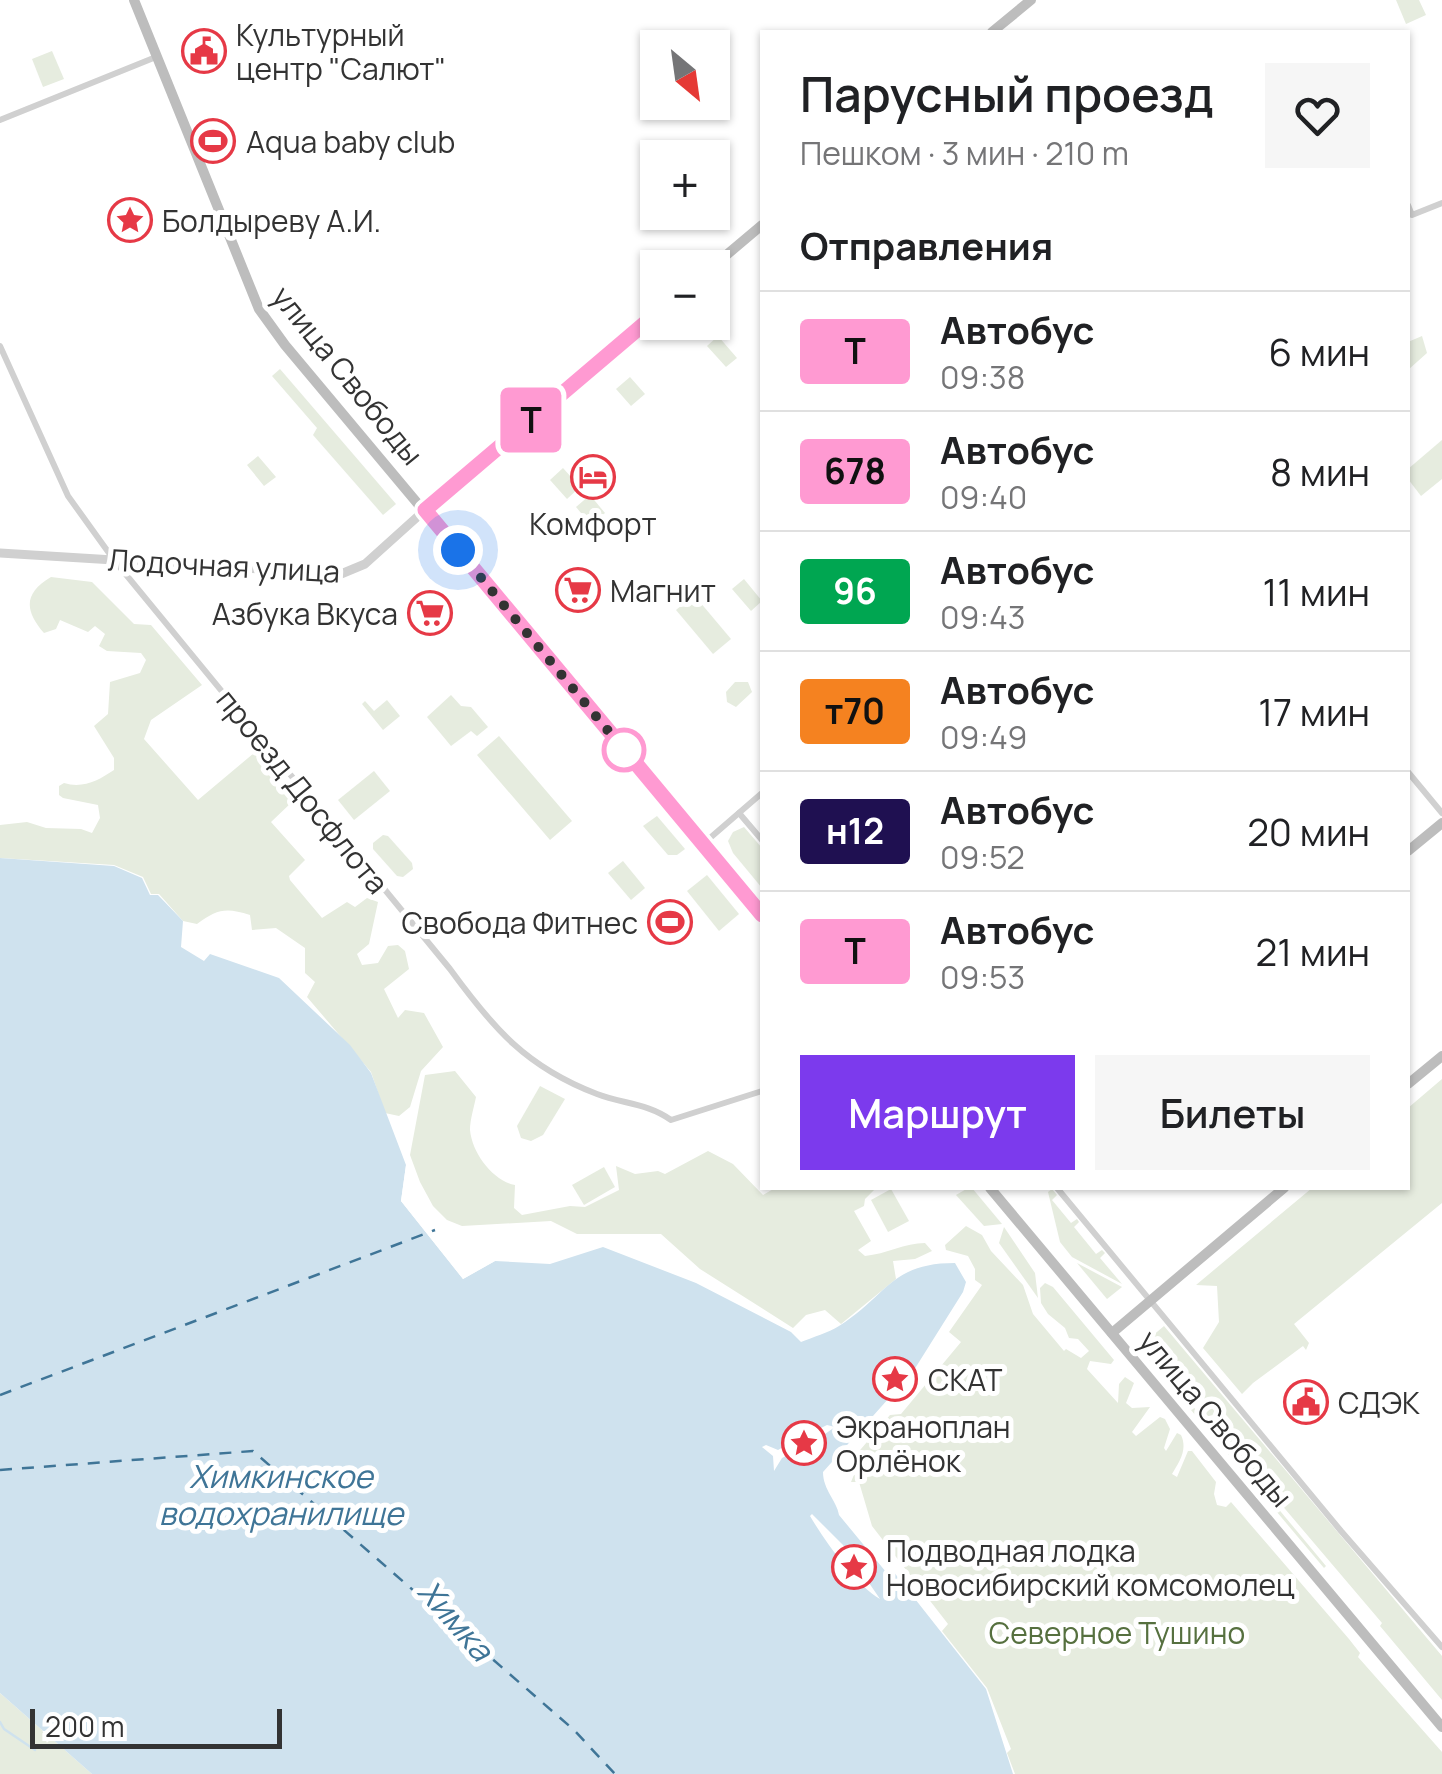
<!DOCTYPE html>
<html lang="ru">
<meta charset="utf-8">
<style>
:root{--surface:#fff;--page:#f6f6f6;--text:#202124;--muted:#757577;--line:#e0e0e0;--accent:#7c3aed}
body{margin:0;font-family:Manrope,sans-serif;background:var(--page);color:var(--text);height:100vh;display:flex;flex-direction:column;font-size:38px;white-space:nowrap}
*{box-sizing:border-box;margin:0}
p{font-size:32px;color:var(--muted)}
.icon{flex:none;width:55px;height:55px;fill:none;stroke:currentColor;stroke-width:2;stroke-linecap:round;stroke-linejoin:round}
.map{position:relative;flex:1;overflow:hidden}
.panel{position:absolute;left:760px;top:30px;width:650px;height:1160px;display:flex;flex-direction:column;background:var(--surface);border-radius:0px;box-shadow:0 2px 8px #0004}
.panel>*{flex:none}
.badge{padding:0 20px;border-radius:8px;font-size:35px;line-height:65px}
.needle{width:65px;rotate:151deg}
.controls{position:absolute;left:640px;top:30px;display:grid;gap:20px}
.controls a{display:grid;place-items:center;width:90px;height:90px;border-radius:0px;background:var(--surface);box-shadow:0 2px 8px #0004;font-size:50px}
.scale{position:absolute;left:30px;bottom:25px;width:252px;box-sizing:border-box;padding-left:10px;border:5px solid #333;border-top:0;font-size:28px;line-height:35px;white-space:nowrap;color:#333;-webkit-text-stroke:8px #fff;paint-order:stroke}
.you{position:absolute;width:50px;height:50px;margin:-25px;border:8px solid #fff;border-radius:50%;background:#1a73e8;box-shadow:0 0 0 15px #1a73e833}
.map>.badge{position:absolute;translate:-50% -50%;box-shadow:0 0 0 5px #fff}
h2{padding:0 40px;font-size:38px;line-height:90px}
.round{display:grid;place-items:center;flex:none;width:105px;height:105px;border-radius:0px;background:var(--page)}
.head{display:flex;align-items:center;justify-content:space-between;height:170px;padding:0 40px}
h1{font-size:48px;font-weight:600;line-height:75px}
.primary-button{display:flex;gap:20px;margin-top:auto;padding:20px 40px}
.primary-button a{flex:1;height:115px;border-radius:0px;background:var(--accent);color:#fff;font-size:40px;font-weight:600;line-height:115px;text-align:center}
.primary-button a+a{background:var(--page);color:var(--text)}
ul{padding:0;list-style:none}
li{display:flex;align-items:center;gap:30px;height:120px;padding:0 40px;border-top:2px solid var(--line)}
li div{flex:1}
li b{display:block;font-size:38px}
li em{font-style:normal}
li .badge{min-width:110px;font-weight:700;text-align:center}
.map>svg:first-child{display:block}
.green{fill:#e6ecdf}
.water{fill:#cfe2ee;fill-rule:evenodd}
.pier{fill:#fff}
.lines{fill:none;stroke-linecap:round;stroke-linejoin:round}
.stream{stroke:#cfe2ee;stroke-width:2.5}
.ferry{stroke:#3f7597;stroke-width:2.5;stroke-dasharray:12 10;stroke-linecap:butt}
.minor{stroke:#d0d0d0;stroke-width:6}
.tertiary{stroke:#d0d0d0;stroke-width:9}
.secondary{stroke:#bdbdbd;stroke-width:10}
.line-casing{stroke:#fff;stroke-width:22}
.line{stroke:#ff9ad2;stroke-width:15}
.walk{stroke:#333;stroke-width:10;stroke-dasharray:0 18}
.stop-dot{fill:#fff;stroke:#ff9ad2;stroke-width:5}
.labels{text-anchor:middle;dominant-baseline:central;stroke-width:10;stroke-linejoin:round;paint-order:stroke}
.poi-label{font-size:30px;fill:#333;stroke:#fff;text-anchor:start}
.street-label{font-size:30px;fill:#333;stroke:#fff}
.park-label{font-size:30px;fill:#56703f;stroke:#fff}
.water-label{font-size:32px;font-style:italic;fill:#3f7597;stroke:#fff}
</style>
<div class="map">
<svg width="1442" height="1774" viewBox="0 0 1442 1774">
<rect width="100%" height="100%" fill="#fff"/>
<g class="green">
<polygon points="1396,0 1419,0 1426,15 1406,24"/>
<polygon points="52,51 64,79 43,87 32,59"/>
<polygon points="718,336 737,358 726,367 707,346"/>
<polygon points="1422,336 1427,353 1408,370 1408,342"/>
<polygon points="280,369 396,504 383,515 313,435 317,428 272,376"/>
<polygon points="630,377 645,394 631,406 616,389"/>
<polygon points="1442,440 1442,479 1421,496 1408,479 1408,469"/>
<polygon points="258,456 276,477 264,486 247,465"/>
<polygon points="563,468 580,487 567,499 550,480"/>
<polygon points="590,495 605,513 591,525 576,507"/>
<path d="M51 577 92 582 134 624 151 625 202 685 151 720 144 739 198 800 254 753 288 788 292 802 271 822 305 860 289 876 290 880 322 918 347 902 355 907 367 898 378 902 369 944 357 954 362 965 378 963 388 946 398 945 405 951 409 969 384 989 398 1018 405 1010 424 1013 443 1047 421 1071 410 1107 399 1116 385 1113 371 1072 307 997 315 982 305 973V948L276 928 252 930 250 915C226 907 217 909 197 924L183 921 159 894H151L143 877 114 865 0 858V825L27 822 46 828 81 829 92 833 100 818 98 805 63 798 59 795V786L64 783C83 789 99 780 114 770V758L94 726 108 714 110 682 140 673 146 660 141 653 107 651 99 646 105 634 95 626 88 632 60 620 56 629 44 633C24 610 24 593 51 577Z"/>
<polygon points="744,579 762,601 751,611 732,589"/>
<polygon points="694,595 731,639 713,654 676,610"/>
<polygon points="735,682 748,682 752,692 736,707 727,702 726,692"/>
<polygon points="451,695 461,706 471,707 488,727 477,736 471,731 451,746 427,717"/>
<polygon points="387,700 400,716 383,730 362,704 365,701 374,711"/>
<polygon points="499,736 572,821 550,840 477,755"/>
<polygon points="374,771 390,791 354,820 338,800"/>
<polygon points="657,816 685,849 677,855 668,855 643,826"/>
<polygon points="744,827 762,848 762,888 733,853 728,841 733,832"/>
<polygon points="383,835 388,836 412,863 413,869 403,877 397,876 373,849 373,843"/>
<polygon points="623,861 645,888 631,900 608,873"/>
<polygon points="707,875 739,914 719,931 687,891"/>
<path d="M455 1071 476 1097C474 1107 470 1120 470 1130 472 1153 493 1181 515 1185L514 1208 522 1215 570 1206 585 1207 619 1190 616 1166 635 1174 658 1171 665 1174 708 1151 733 1164 763 1195 775 1188H876L865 1199 864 1206 854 1211 871 1241 858 1250 865 1256C886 1254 905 1243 925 1243L932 1251 915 1259 893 1261 896 1279 841 1324 825 1310 806 1315 793 1328 700 1269 661 1234H577L551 1221 462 1226 447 1220 433 1206 420 1182 410 1155 425 1075Z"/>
<polygon points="1442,1079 1442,1203 1294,1324 1309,1343 1306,1350 1303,1346 1253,1383 1242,1394 1203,1348 1219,1322 1217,1286 1196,1285 1312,1188 1408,1188 1408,1108"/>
<polygon points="540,1086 565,1099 543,1135 531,1141 521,1138 517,1126"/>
<polygon points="604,1167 615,1187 584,1205 572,1185"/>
<polygon points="968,1188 972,1188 1002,1224 984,1226 956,1195"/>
<polygon points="891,1189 909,1221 888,1232 871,1200"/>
<polygon points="1052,1189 1057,1195 1052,1200 1071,1223 1077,1219 1079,1222 1074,1227 1096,1254 1102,1250 1105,1253 1100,1258 1122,1284 1072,1257 1060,1242 1048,1192"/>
<path d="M966 1226 982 1235 991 1251 1023 1285 1033 1314 1064 1351 1066 1349 1081 1358 1089 1351 1078 1339 1069 1338 1065 1328 1048 1314 1041 1303 1040 1288 1045 1283 1053 1287 1114 1360 1111 1364 1090 1361 1087 1369 1118 1403 1119 1384 1125 1377 1134 1383 1126 1403 1132 1408 1150 1407 1132 1432 1136 1436 1160 1417 1165 1419 1170 1429 1164 1448 1166 1451 1177 1433 1181 1435C1188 1450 1179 1462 1172 1474L1177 1477 1188 1451H1192L1216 1482 1214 1494 1217 1505 1226 1507 1231 1502 1349 1639 1360 1653 1358 1657 1442 1752V1774H1015L1007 1753 1011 1749 987 1688 942 1631 948 1624 872 1526 859 1482H851L858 1465 855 1464V1456L890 1415 901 1414 961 1342 949 1332 982 1285 975 1280V1269L968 1256 946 1250 945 1245Z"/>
<polygon points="1004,1227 1035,1273 1038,1298 999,1243"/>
<polygon points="1077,1263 1122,1287 1107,1299"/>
<polygon points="1164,1326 1442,1656 1442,1700 1380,1626 1382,1623 1144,1343"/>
<polygon points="1146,1350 1326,1566 1324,1568 1143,1353"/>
<polygon points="0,1693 92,1774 0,1774"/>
</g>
<path class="water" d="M0 858 114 866 142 878 150 895H158L183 921 181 947 204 961 210 954 279 978 350 1045 371 1073 406 1165 401 1201 463 1279 495 1261 550 1264 603 1247 696 1283 791 1332 801 1342C813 1337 828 1333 839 1326 887 1296 890 1263 955 1263L966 1282 963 1292 914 1370 823 1472C823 1490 837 1501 839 1515L886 1572 893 1571 986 1689 1013 1774H92L0 1693ZM800 1420 811 1433 827 1425 835 1427 815 1441 819 1457 810 1461 802 1448 782 1458 774 1471 773 1456 762 1447 766 1445 778 1450 797 1439 791 1425ZM812 1514 843 1545 880 1599C857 1586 824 1540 810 1516Z"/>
<g class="pier">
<polygon points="406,1165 410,1170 406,1200 465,1273 491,1257 495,1261 463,1279 401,1201"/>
<polygon points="901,1359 914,1370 890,1397 877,1386"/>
</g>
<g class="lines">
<polyline class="stream" points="0,1722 4,1729 35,1750"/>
<g class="ferry">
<polyline points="0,1395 435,1230"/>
<polyline points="0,1470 253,1451 574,1730 615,1774"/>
</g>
<g class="minor">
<polyline points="0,120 156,57"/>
<polyline points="1408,205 1412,215 1442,203"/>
<path d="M0 346 68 496 114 560 450 969C493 1028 526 1067 597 1094 623 1104 647 1103 671 1120L762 1091"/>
<polyline points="1408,772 1442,813"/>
<polyline points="739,813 762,840"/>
<polyline points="703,844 762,793"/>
<polyline points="1057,1188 1341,1531 1442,1647"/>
</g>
<polyline class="tertiary" points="0,553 341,574 365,564 425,510"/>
<g class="secondary">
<polyline points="134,0 259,309 285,345 762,915"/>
<polyline points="992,32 1031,0"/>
<polyline points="711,268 762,225"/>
<polyline points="425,510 658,312"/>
<polyline points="1408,851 1442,823"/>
<polyline points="1408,1084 1442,1056"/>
<polyline points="990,1188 1442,1727"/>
<polyline points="1112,1333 1284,1188"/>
</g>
</g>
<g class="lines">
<g class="line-casing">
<polyline id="line" points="658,312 425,510 762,915"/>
</g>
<use href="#line" class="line"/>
<polyline class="walk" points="458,550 624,750"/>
</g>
<defs>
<g id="civic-ring" transform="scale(2.25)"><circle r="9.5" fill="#fff" stroke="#e63946" stroke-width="1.5"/><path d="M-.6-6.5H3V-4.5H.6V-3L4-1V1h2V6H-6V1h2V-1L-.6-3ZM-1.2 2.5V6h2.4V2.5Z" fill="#e63946"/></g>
<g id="stadium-ring" transform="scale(2.25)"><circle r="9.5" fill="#fff" stroke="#e63946" stroke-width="1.5"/><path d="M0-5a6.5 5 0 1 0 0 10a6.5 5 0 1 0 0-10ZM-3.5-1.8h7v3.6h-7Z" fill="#e63946"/></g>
<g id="sight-ring" transform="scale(2.25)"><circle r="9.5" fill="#fff" stroke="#e63946" stroke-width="1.5"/><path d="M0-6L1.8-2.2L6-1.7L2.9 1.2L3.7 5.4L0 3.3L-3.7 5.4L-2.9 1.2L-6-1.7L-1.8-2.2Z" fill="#e63946"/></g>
<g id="hotel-ring" transform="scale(2.25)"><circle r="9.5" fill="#fff" stroke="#e63946" stroke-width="1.5"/><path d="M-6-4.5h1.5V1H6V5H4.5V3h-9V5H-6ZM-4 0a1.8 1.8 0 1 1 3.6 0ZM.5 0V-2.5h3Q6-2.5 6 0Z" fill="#e63946"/></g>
<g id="supermarket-ring" transform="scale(2.25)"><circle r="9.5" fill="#fff" stroke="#e63946" stroke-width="1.5"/><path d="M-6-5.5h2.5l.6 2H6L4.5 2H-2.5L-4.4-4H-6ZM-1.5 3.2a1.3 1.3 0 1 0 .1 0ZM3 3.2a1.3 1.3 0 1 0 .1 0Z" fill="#e63946"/></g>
</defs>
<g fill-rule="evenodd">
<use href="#civic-ring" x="204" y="51"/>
<use href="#stadium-ring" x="213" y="141"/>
<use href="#sight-ring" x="130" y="220"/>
<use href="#hotel-ring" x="593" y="477"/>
<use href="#supermarket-ring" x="578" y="590"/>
<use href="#supermarket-ring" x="430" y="613"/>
<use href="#stadium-ring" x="670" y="922"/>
<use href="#sight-ring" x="895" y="1379"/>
<use href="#civic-ring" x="1306" y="1402"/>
<use href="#sight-ring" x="804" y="1443"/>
<use href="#sight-ring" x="854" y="1567"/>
</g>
<circle class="stop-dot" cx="624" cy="750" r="20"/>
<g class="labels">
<g class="poi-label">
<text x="236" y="34">Культурный<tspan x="236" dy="34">центр "Салют"</tspan></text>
<text x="246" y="141">Aqua baby club</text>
<text x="162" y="220">Болдыреву А.И.</text>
<text x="593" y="523" text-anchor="middle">Комфорт</text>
<text x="610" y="590">Магнит</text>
<text x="398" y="613" text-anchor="end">Азбука Вкуса</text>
<text x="638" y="922" text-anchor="end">Свобода Фитнес</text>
<text x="928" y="1379">СКАТ</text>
<text x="1338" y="1402">СДЭК</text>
<text x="836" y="1426">Экраноплан<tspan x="836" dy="34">Орлёнок</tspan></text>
<text x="886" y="1550">Подводная лодка<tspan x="886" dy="34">Новосибирский комсомолец</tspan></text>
</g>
<g class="street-label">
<text transform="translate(348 375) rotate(51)">улица Свободы</text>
<text transform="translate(224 565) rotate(3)">Лодочная улица</text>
<text transform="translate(303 791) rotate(51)">проезд Досфлота</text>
<text transform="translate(1216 1418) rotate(50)">улица Свободы</text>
</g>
<g class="park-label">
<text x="1117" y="1632">Северное Тушино</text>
</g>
<g class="water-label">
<text x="281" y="1476">Химкинское<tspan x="281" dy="37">водохранилище</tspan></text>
<text transform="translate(456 1620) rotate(49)">Химка</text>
</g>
</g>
</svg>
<div class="controls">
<a><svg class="needle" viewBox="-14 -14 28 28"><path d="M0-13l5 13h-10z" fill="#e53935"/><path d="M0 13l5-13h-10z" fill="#757577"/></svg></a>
<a>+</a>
<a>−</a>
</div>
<div class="scale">200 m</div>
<div class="you" style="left:458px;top:550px"></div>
<b class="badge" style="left:531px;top:420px;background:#ff9ad2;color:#111">Т</b>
<section class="panel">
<div class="head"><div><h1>Парусный проезд</h1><p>Пешком · 3 мин · 210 m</p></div><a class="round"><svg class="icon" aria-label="heart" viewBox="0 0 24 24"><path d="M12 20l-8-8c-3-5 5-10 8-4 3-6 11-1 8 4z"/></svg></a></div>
<h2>Отправления</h2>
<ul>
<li><span class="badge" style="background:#ff9ad2;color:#111">Т</span><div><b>Автобус</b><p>09:38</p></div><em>6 мин</em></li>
<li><span class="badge" style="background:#ff9ad2;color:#111">678</span><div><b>Автобус</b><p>09:40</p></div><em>8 мин</em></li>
<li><span class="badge" style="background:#00a651;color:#fff">96</span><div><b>Автобус</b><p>09:43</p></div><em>11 мин</em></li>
<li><span class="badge" style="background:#f58220;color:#111">т70</span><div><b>Автобус</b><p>09:49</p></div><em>17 мин</em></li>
<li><span class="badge" style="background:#1f1051;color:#fff">н12</span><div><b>Автобус</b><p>09:52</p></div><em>20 мин</em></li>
<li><span class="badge" style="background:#ff9ad2;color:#111">Т</span><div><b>Автобус</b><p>09:53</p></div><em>21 мин</em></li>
</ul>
<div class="primary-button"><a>Маршрут</a><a>Билеты</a></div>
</section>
</div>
